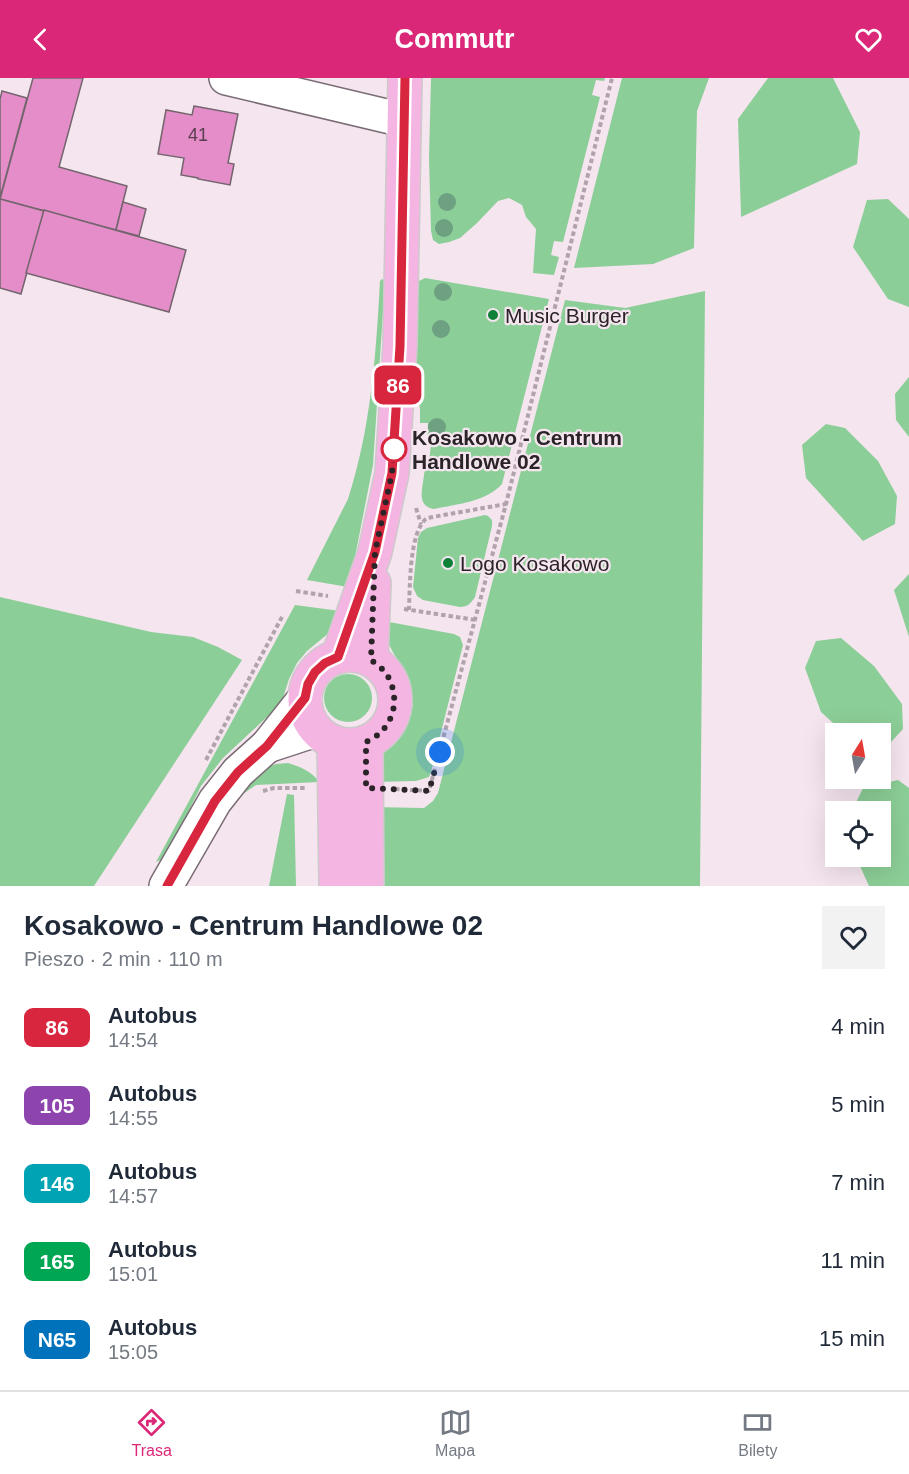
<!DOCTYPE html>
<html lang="pl">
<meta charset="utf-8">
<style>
:root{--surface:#fff;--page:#f2f2f3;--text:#1f2937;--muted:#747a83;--line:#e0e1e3;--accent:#db2777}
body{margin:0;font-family:Arial,sans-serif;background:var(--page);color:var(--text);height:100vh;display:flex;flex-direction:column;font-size:22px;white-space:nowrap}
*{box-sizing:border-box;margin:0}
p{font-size:20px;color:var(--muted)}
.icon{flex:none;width:33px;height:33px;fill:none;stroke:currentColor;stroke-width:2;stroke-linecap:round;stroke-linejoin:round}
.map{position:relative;height:808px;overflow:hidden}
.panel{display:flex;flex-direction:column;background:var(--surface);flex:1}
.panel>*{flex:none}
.badge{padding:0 12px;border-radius:9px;font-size:21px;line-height:39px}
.needle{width:39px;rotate:11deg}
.buttons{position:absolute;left:825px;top:645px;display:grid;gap:12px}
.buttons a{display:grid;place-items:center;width:66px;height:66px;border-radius:0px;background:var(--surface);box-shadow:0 6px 24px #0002;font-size:30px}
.you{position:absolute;width:30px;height:30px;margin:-15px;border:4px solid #fff;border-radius:50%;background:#1a73e8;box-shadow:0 0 0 9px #1a73e833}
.map>.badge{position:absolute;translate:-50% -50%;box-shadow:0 0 0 3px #fff}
.round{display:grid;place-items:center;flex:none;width:63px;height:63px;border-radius:0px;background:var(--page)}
.overview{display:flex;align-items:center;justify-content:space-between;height:102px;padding:0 24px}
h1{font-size:28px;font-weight:700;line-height:45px}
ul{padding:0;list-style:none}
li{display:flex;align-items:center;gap:18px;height:78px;padding:0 24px}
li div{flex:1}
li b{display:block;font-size:22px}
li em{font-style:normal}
li .badge{min-width:66px;font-weight:700;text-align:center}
header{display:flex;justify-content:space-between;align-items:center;height:78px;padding:0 24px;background:var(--accent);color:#fff;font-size:27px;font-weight:700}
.dock{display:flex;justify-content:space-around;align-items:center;height:84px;border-top:2px solid var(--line);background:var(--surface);font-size:16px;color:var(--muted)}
.dock a{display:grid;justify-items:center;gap:3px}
.dock .active{color:var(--accent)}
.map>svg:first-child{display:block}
.green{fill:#8cce97}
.building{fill:#e48dc8;stroke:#73656e;stroke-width:1.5}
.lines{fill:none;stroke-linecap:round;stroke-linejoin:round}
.minor-casing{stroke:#7a6c75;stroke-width:36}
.major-casing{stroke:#cccacb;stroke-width:36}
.path{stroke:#b0a3ab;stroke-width:4;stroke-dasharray:4.5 3;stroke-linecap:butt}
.minor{stroke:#fff;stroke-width:33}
.major{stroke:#f5b5e2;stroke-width:33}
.tree{fill:#6ea082}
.line-casing{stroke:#fff;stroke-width:14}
.line{stroke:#d7263d;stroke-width:9}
.walk{stroke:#2a2428;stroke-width:6;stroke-dasharray:0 10.8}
.poi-dot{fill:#0d8138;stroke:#f5e5ef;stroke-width:2}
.stop-dot{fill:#fff;stroke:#d7263d;stroke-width:3}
.labels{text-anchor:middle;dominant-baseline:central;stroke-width:4.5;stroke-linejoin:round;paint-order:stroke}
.number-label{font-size:18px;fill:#583e50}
.poi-label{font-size:21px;fill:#2a2428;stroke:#f5e5ef;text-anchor:start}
.stop-label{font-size:21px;font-weight:bold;fill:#2a2428;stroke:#f5e5ef;text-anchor:start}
</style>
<header><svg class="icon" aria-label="back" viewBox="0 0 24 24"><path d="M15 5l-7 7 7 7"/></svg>Commutr<svg class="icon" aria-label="heart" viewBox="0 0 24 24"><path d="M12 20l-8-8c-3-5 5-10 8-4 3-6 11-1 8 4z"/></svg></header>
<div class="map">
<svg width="909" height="808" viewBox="0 0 909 808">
<rect width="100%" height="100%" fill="#f5e5ef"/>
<g class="green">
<polygon points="431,0 605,0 604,3 596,2 592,17 600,19 563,164 554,163 551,177 559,179 554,197 533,195 536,151 526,139 522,127 509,120 498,123 477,145 460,160 449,164 439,166 433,162 431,153 429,80"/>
<polygon points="622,0 709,0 697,33 694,170 653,186 574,190"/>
<polygon points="768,0 833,0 860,54 857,86 741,139 738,41"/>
<polygon points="888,121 909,141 909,229 888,221 853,169 867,122"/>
<path d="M425 200 549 221 502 406C486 424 457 426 434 431 419 428 421 417 423 404 424 398 425 391 425 384H429L431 367H427L428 345H420V331L412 294 417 204Z"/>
<path d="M382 201 385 203 373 387 352 494 348 509 307 502 348 421C371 350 376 277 380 203Z"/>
<polygon points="705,213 700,808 373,808 372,729 424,730 433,723 438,715 565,222 625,230"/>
<polygon points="909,299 909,359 896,342 895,316"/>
<polygon points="826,346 845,350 878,383 897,418 895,446 863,463 806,400 802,367"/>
<path d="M485 437 488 438 492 442V448L475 519C471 525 468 529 460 529L423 522 417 518 413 509 418 460 421 454 427 450Z"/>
<polygon points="909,496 909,559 894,512"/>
<polygon points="0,519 151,554 193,559 218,569 242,582 94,808 0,808"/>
<polygon points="295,527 340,533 330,554 307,573 297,585 289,601 281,626 223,680 201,708 176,759 163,781 156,784"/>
<path d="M389 544 454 556 460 559 463 567 431 694 429 699 416 703 372 704 380 680 405 646 413 627C407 619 410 608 407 598 400 581 380 564 389 544Z"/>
<polygon points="841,560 874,588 902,626 903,651 882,674 881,674 880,656 844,655 821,634 805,590 816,563"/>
<circle cx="348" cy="620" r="24"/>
<path d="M288 685C300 689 312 693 319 704L256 707 240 718 218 747 219 736 257 694 276 686Z"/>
<polygon points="898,702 909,710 909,808 869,808 856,779 880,778 880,734 852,733 863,710"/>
<polygon points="287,716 294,717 296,808 269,808"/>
</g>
<g class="building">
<polygon points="33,0 83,0 59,89 127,108 116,152 0,121"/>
<polygon points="2,13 27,20 0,120 0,21"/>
<polygon points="194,28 238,36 228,85 234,86 230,107 198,101 198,100 181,97 184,80 158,76 166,32 192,37"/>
<polygon points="0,121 44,133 21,216 0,210"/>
<polygon points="123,124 146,131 139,158 116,152"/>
<polygon points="44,132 186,172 169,234 26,195"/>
</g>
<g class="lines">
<g class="minor-casing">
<g id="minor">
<polyline points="226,0 403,42"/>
<polyline points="267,668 316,652"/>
<polyline points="166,808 215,723 238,694 267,668 305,620"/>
</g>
</g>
<g class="major-casing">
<g id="major">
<circle cx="350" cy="622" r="45"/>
<polyline points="338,579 375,474 392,395 400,268 405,0"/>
<polyline points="371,582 374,505"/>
<polyline points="334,664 336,808"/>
<polyline points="366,664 367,808"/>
</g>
</g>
<g class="path">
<polyline points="416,430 421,446"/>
<polyline points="296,513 328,518"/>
<polyline points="404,531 476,542"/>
<path d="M409 532C410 509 409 453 427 440L506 426"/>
<polyline points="206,682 283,537"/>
<polyline points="395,711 429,713 506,426 612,0"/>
<polyline points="263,713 274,710 306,710"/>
</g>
<use href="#minor" class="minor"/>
<use href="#major" class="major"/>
</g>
<g class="tree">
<circle cx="447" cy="124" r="9"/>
<circle cx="444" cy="150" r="9"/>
<circle cx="443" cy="214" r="9"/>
<circle cx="441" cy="251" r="9"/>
<circle cx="437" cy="349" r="9"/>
</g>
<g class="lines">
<g class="line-casing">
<polyline id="line" points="167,808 215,723 238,694 267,668 305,620 308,606 315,594 325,585 338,579 375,474 392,395 400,268 405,0"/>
</g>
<use href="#line" class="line"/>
<path class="walk" d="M394 371 392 395 375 474 371 582C376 586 382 590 386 595 398 614 397 637 382 653 378 658 371 661 366 664V710L429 713 440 674"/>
</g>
<g class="poi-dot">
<circle cx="493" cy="237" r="6"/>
<circle cx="448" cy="485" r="6"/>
</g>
<circle class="stop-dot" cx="394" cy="371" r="12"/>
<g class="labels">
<g class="number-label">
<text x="198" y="57">41</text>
</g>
<g class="poi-label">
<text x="505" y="237">Music Burger</text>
<text x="460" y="485">Logo Kosakowo</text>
</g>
<g class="stop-label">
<text x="412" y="359">Kosakowo - Centrum<tspan x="412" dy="24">Handlowe 02</tspan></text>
</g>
</g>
</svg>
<div class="buttons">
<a><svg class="needle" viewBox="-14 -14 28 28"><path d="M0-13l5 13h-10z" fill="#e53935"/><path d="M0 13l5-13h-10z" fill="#747a83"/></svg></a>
<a><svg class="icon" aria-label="locate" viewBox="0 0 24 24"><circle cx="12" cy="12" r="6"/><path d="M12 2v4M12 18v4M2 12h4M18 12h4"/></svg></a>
</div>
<div class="you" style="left:440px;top:674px"></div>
<b class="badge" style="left:398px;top:307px;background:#d7263d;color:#fff">86</b>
</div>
<section class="panel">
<div class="overview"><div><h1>Kosakowo - Centrum Handlowe 02</h1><p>Pieszo · 2 min · 110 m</p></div><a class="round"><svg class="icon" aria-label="heart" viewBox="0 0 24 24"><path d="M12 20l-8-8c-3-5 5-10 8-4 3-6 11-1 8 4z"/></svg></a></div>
<ul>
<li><span class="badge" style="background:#d7263d;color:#fff">86</span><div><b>Autobus</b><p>14:54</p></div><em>4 min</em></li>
<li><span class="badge" style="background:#8e44ad;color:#fff">105</span><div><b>Autobus</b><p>14:55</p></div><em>5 min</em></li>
<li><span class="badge" style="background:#00a3b4;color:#fff">146</span><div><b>Autobus</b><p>14:57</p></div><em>7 min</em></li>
<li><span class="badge" style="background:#00a651;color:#fff">165</span><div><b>Autobus</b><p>15:01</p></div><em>11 min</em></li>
<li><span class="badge" style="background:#0072bc;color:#fff">N65</span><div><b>Autobus</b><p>15:05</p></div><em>15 min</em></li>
</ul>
</section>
<nav class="dock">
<a class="active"><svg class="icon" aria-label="directions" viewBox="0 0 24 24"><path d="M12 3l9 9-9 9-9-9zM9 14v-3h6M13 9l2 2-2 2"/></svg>Trasa</a>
<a><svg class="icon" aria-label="map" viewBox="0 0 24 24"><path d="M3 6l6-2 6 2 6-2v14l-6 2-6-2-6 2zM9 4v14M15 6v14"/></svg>Mapa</a>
<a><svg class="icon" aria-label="tickets" viewBox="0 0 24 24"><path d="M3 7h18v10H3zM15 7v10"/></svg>Bilety</a>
</nav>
